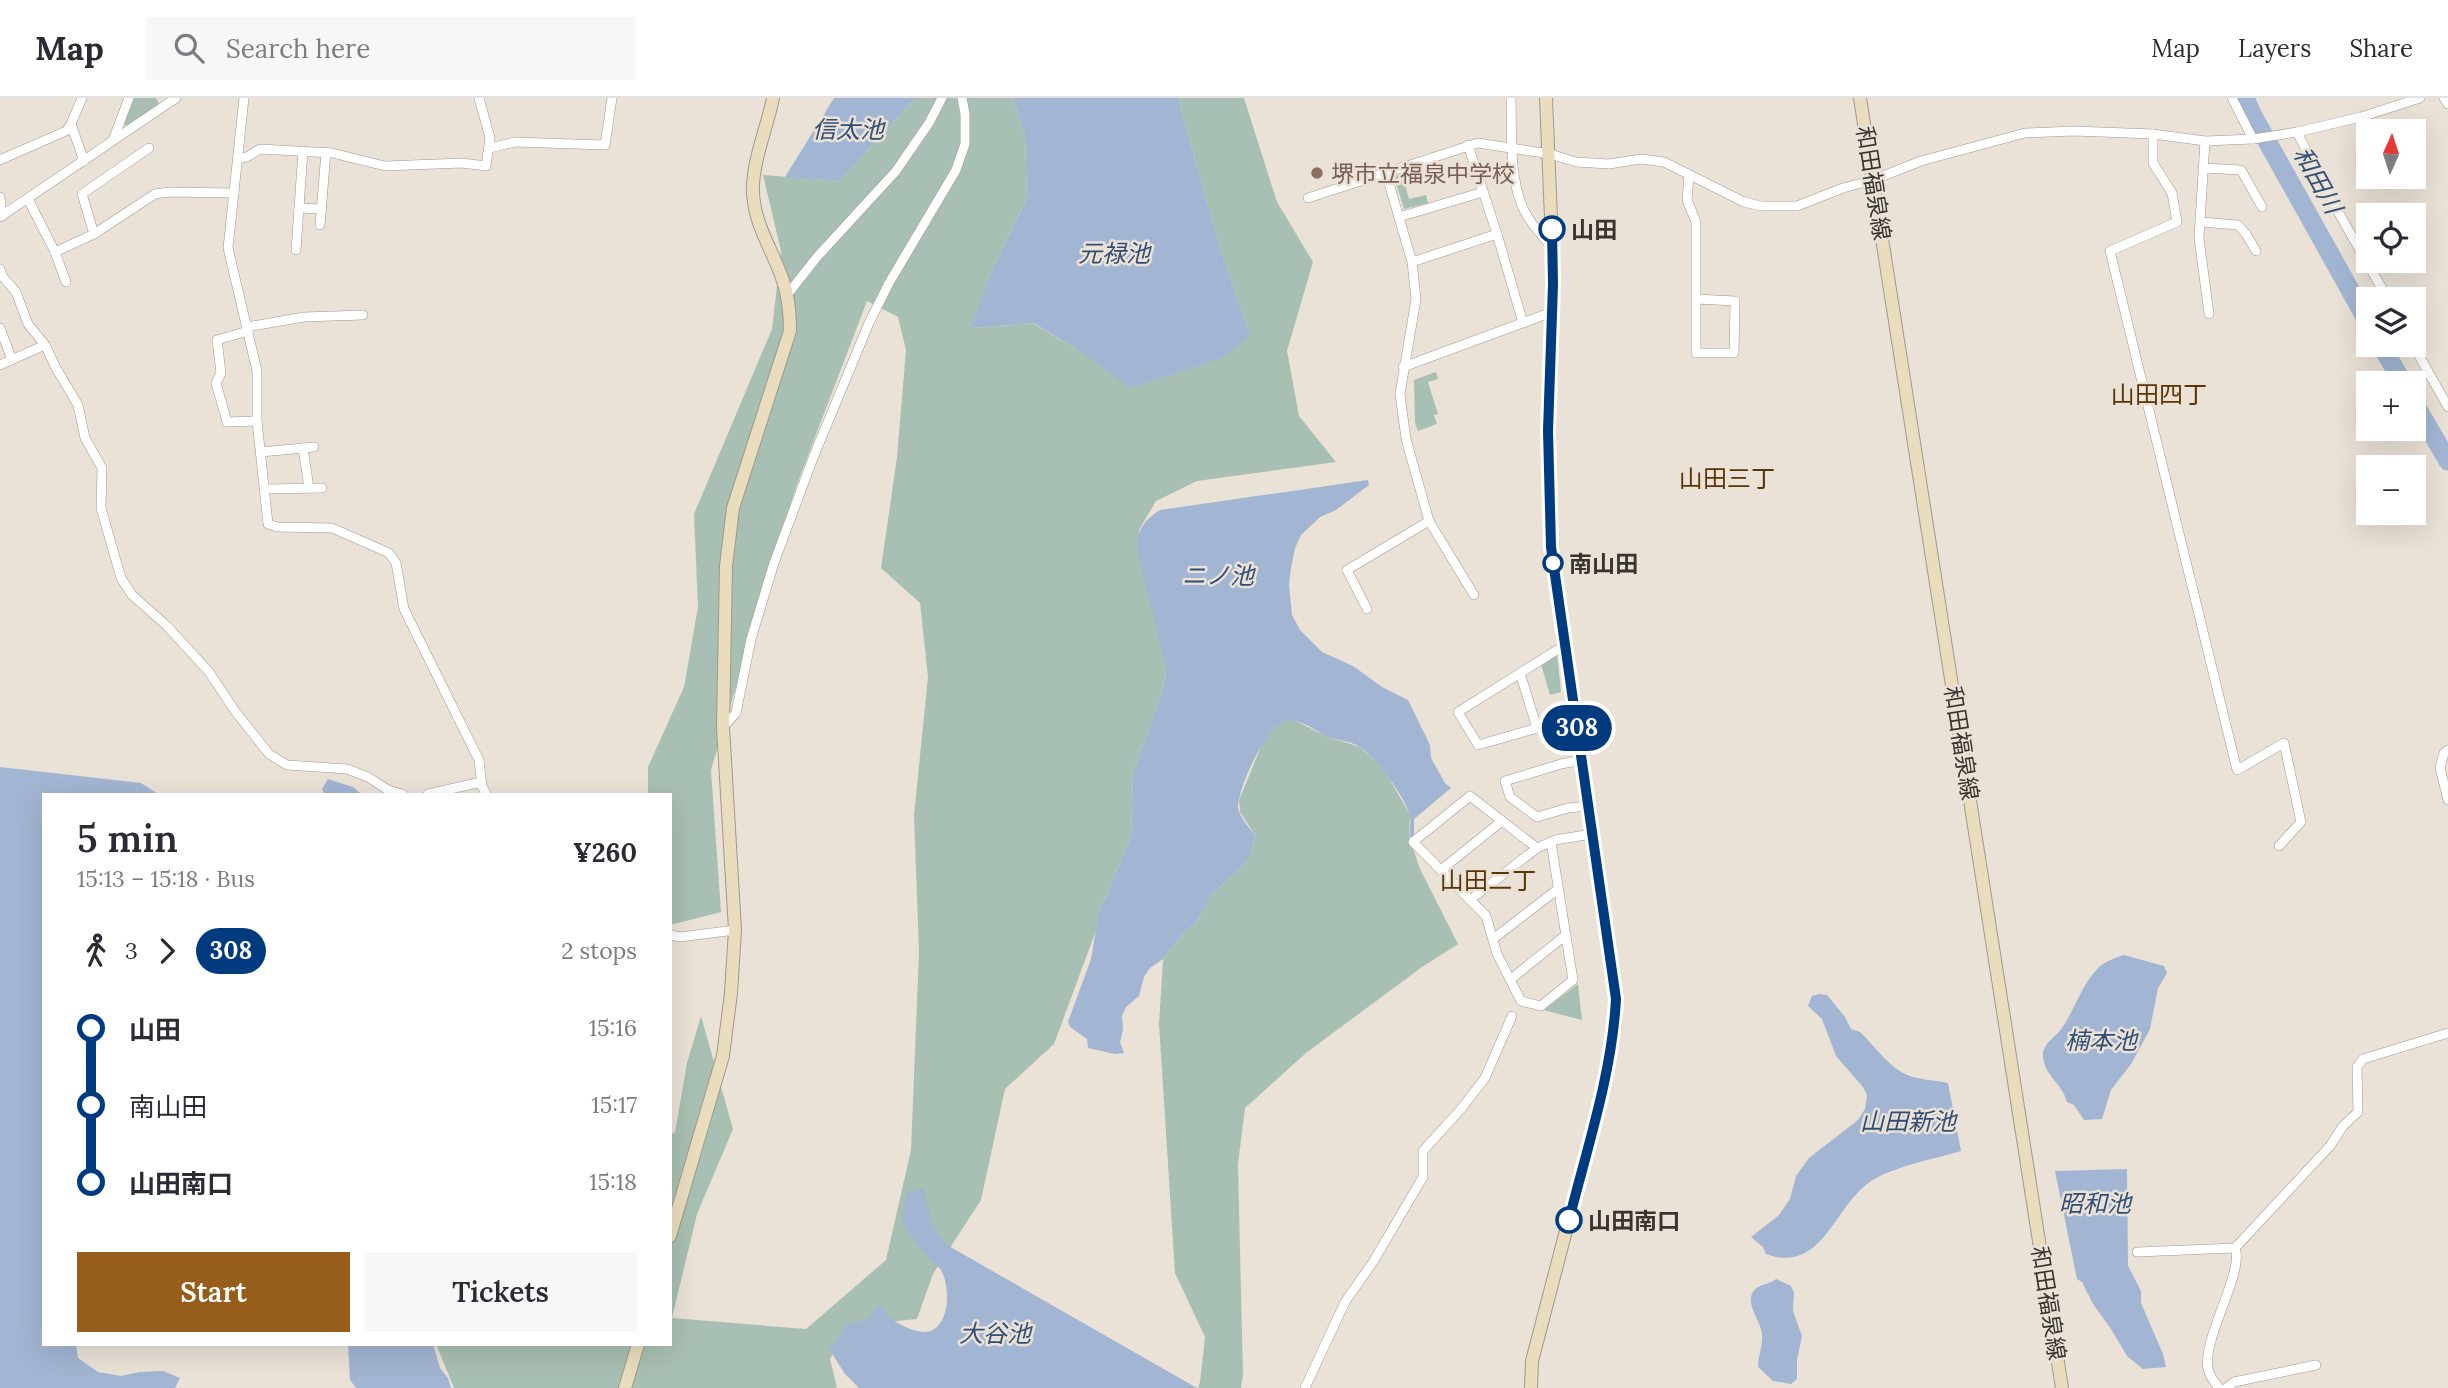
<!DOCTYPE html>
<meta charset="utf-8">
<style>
:root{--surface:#fff;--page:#f7f7f7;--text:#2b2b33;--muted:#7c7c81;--line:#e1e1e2;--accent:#975e1b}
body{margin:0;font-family:Lora,"Noto Sans JP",serif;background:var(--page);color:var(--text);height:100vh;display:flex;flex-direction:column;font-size:26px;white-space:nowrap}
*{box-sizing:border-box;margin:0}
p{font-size:23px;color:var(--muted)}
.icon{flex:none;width:38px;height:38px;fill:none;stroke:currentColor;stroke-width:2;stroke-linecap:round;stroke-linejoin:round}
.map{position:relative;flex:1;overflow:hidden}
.side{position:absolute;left:42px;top:695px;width:630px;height:553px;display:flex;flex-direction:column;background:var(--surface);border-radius:0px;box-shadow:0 7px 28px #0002}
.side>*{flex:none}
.badge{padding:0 14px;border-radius:23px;font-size:24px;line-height:46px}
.needle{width:46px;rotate:3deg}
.tools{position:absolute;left:2356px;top:21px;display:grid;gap:14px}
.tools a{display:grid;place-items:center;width:70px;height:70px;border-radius:0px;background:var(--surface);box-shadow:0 7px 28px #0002;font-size:35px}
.map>.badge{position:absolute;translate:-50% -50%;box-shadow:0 0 0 4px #fff}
.legs{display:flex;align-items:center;gap:10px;height:77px;padding:0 35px;font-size:23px}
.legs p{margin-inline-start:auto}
.overview{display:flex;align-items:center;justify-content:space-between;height:119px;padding:0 35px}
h1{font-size:38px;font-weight:600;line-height:52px}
.action{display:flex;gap:14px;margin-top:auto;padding:14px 35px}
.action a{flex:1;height:80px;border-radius:0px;background:var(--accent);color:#fff;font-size:28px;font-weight:600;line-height:80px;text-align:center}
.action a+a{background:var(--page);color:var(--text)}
ul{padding:0 35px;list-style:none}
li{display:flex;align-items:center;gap:24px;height:77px;font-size:26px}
li i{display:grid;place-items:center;width:10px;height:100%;margin:0 9px;background:currentColor}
li i::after{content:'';width:18px;height:18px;margin:-9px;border:5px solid;border-radius:50%;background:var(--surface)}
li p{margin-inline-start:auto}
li:first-child i{background:linear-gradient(#0000 50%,currentColor 0)}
li:last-child i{background:linear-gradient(currentColor 50%,#0000 0)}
header{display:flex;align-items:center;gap:42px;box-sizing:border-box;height:98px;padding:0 35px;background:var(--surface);border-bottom:2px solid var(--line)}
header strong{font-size:33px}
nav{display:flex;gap:38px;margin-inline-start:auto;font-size:24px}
.search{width:490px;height:63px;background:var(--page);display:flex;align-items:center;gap:18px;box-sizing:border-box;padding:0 24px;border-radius:0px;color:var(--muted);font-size:26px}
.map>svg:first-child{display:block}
.green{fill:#a8c0b3}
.water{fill:#a2b5d2}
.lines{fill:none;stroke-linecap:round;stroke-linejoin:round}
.river{stroke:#a2b5d2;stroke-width:19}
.street-casing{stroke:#9f988d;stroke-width:10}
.secondary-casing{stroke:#9f988d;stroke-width:14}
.street{stroke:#fff;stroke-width:9}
.secondary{stroke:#e9ddbe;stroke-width:12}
.line-1-casing{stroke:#fff;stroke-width:16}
.line-1{stroke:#003b80;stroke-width:10}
.education-dot{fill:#8d6e63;stroke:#eae2d7;stroke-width:2.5}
.stop-1-dot{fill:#fff;stroke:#003b80;stroke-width:3.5}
.labels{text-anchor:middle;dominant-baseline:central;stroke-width:5;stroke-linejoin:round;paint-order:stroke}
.education-label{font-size:23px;fill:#785e54;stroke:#eae2d7;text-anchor:start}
.street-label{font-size:23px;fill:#383531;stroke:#eae2d7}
.stop-label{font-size:23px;font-weight:bold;fill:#383531;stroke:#eae2d7;text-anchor:start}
.water-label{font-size:24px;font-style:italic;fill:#324e77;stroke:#eae2d7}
.neighbourhood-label{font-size:24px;fill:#5c3504;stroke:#eae2d7}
</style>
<header>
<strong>Map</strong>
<div class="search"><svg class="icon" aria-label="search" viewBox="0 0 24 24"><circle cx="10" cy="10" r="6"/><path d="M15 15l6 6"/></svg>Search here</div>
<nav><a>Map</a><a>Layers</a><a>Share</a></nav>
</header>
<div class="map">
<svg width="2448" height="1290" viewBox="0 0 2448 1290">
<rect width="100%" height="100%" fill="#eae2d7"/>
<g class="green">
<polygon points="134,0 156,0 160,7 128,29 124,26"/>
<polygon points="915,0 1013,0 1025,38 1027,100 986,186 972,230 1032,225 1080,253 1250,238 1219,147 1178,0 1244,0 1277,104 1313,164 1287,253 1299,318 1336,364 1197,383 1156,403 1139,432 1166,571 1162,595 1133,675 1131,740 1099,814 1097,830 1054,946 1005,991 981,1102 933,1176 917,1221 847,1228 830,1261 837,1290 454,1290 436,1246 670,1246 670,1037 675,1034 687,965 701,918 733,1031 697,1116 672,1220 806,1231 886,1162 911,1052 919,854 914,717 928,579 920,505 881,470 897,359 906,252 898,219 867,203 796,389 711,672 721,814 670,827 670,696 648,696 648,669 684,589 698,509 694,416 772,231 781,153 763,77 840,83"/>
<polygon points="1402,76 1409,101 1426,97 1428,105 1404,111 1394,78"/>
<polygon points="1436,274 1438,281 1428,284 1438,316 1434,317 1437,326 1418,333 1415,325 1414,282"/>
<polygon points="1557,556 1561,594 1550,597 1541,566"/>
<polygon points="1287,622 1296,623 1328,639 1360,649 1374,661 1388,678 1410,717 1409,739 1420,771 1458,846 1422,869 1306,955 1245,1010 1238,1066 1243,1277 1241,1290 1198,1290 1200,1284 1205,1239 1175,1175 1159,926 1163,861 1186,832 1194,827 1213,795 1245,766 1250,759 1255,737 1240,714 1239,702 1264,641 1279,625"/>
<polygon points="1578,886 1582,922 1544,912"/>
</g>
<g class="water">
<polygon points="834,0 915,0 840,83 785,79"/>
<polygon points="1013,0 1178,0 1219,147 1250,238 1220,261 1130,290 1080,253 1033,225 971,230 986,186 1027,100 1025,38"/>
<path d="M1368 382 1369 387 1336 412 1320 419 1301 437 1295 450 1291 470 1289 487 1292 517 1300 532 1322 554 1353 568 1382 589 1408 602 1430 647 1431 660 1445 685 1451 690 1414 721V738L1409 739C1410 733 1411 724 1410 718 1405 699 1376 659 1360 649 1349 642 1336 643 1324 637 1313 631 1299 620 1285 623 1266 628 1237 692 1238 710 1240 719 1249 730 1255 737L1250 759 1245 766 1213 795 1194 827 1186 832 1163 861 1150 870 1144 879 1139 898 1126 909 1122 918 1123 932 1120 944 1124 955 1115 956 1088 950 1087 941 1070 929 1068 924 1091 861 1099 814 1131 740 1133 675 1162 595 1166 572 1137 451C1137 432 1144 422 1160 412Z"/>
<polygon points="0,669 141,685 158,696 44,696 44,1246 76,1246 78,1260 98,1274 121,1278 140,1274 163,1273 180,1280 175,1290 0,1290"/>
<polygon points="328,681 353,689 361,696 324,696 322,691"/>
<path d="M2124 857 2164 868 2167 875 2158 890 2150 931 2131 966 2111 992 2102 1021 2084 1022 2074 1007 2067 1004C2062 984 2043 978 2043 956 2044 944 2056 939 2062 930 2075 911 2082 886 2099 869 2107 863 2114 860 2124 857Z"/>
<path d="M1820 896 1827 897 1845 919 1851 931 1860 934C1875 948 1890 971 1910 978 1921 982 1935 982 1948 985L1961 1053C1934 1061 1896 1068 1873 1082 1834 1105 1824 1177 1766 1156L1763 1149 1751 1139 1779 1117 1790 1101 1796 1078 1809 1060 1858 1022 1865 1011 1867 997 1863 989 1836 958 1822 921 1808 908 1812 898Z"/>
<polygon points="2127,1071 2128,1168 2141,1193 2141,1205 2163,1256 2166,1269 2143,1271 2127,1258 2111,1231 2093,1206 2082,1184 2077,1181 2055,1073"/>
<path d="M923 1090 933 1129 947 1147 1197 1290H859L845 1276 829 1251 839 1240 847 1227 868 1221 879 1206C882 1209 884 1215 888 1218 894 1224 908 1231 917 1233 947 1241 951 1199 944 1179 941 1170 937 1167 931 1162 920 1152 910 1136 902 1123L906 1095Z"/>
<path d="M1776 1181 1791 1188 1794 1195 1793 1213 1802 1238 1797 1262V1281L1791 1286 1773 1283 1758 1269C1758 1257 1765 1243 1761 1231 1758 1220 1746 1205 1753 1194 1759 1185 1769 1187 1776 1181Z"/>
<polygon points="348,1246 433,1246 440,1270 448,1280 451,1290 356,1290 350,1282"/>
</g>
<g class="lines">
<g class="river">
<polyline points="2245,0 2253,18 2368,224"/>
<polyline points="2381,247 2403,285"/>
<polyline points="2413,303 2448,363"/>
</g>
<g class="street-casing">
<g id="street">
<polyline points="244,0 228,150 257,273 257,323 268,426 277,429 332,430 389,455 396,465 404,511 479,662 482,688 486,696"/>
<path d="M1511 0C1512 33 1509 79 1523 110 1530 125 1541 137 1553 150"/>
<polyline points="2232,0 2253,41"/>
<polyline points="2444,0 2448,6"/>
<polyline points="71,26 84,63"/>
<polyline points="2297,34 2329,98 2388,201"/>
<polyline points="2153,36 2153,65 2172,95 2177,124 2110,153 2237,672 2284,645 2301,724 2279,748"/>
<polyline points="113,42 129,0"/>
<polyline points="2205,43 2199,140 2209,216"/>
<polyline points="1468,47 1497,136 1523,225"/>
<polyline points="490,50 515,44 605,47 612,0"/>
<polyline points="238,60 247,59 260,51 332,55 385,68 462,65 486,68 490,40 479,0"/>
<polyline points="0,62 66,33 71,26 82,0"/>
<polyline points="2203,70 2241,72 2262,109"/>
<polyline points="1386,75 1412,164 1416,201 1400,296 1406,341 1429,423 1474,497"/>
<polyline points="1689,78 1687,102 1696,124 1696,255 1734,255 1735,203 1696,201"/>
<polyline points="0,99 2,118"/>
<polyline points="1308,100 1478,45 1550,56 1576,64 1609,66 1641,61 1664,64 1744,104 1761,108 1797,108 1843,90 1873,82 1921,63 2025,35 2074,33 2153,36 2205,43 2253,41 2297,34 2361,19 2420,0"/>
<polyline points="28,101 55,154 66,184"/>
<polyline points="299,110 322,111"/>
<polyline points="0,119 176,0"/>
<polyline points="1399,119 1483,94"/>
<polyline points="2200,124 2238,127 2246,136 2256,153"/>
<polyline points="320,127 326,54"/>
<polyline points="94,136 82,96 149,50"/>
<polyline points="296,152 303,53"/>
<polyline points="55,154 94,136 155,96 169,94 234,95"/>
<polyline points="1412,164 1497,136"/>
<polyline points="0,171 2,178 16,194 28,226 45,247 56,270 78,307 85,340 102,370 101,410 121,480 132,497 167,528 209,574 235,613 269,656 287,667 347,671 368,679 388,692 402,696"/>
<polyline points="787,197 817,159 896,73 929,25 942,0"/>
<polyline points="247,229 304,219 363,217"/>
<polyline points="0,230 12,262"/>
<polyline points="248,233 217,242 221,275 216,285 227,324 257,323"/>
<polyline points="2413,247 2448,309"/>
<polyline points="0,267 45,247"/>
<polyline points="1403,269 1552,214"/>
<polyline points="303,350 309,390"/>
<polyline points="261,354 314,349"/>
<polyline points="265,391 322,390"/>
<polyline points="1367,511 1347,472 1429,423"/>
<polyline points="1565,547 1458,614 1478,647 1576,619"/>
<polyline points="1520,575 1537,630"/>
<polyline points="723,629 736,615 751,541 774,465 813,360 869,225 889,185 956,72 965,46 965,16 962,0"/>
<polyline points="2448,652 2444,655 2440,670 2448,702"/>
<polyline points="1582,662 1561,666 1505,683 1510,699 1537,719 1568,710 1588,708"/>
<polyline points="428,696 477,685 482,688"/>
<polyline points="1537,750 1470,698 1413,744 1486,818 1497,856 1521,903 1541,908 1573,882 1551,744"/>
<polyline points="1441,772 1502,723"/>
<polyline points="1470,802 1537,750 1555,742 1592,736"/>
<polyline points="670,837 680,839 735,832"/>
<polyline points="1493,841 1558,791"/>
<polyline points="1511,881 1566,837"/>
<polyline points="2137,1154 2235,1150 2330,1048 2343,1028 2358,1014 2357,969 2363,961 2448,935"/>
<polyline points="1305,1290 1345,1204 1373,1164 1423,1079 1423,1053 1461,1011 1485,980 1512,918"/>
<path d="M2219 1290C2214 1284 2210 1279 2208 1271 2202 1240 2245 1173 2235 1150"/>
<polyline points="2226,1290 2234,1284 2316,1267"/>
</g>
</g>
<g class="secondary-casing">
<g id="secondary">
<polyline points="1860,0 2062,1290"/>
<path d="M670 1138 723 958 731 895 735 832 723 629 726 468 733 410 790 233C790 215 789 198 782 180 772 151 754 126 753 94 752 64 767 30 773 0"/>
<polyline points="625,1290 638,1246"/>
<polyline points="1531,1290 1532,1263 1604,987 1615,928 1616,901 1551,449 1548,333 1553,168 1546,0"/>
</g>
</g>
<use href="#street" class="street"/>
<use href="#secondary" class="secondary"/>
</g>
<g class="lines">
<g class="line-1-casing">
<path id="line-1" d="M1552 131 1553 186 1548 333 1551 449 1616 901C1612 976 1587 1050 1569 1122"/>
</g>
<use href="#line-1" class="line-1"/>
</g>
<circle class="education-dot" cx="1317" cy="75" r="7"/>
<g class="stop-1-dot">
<circle cx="1552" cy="131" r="12"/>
<circle cx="1553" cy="465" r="9"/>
<circle cx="1569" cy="1122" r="12"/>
</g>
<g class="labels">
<g class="education-label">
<text x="1331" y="75">堺市立福泉中学校</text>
</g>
<g class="street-label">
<text transform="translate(1874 85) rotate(81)">和田福泉線</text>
<text transform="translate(1962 645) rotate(81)">和田福泉線</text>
<text transform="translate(2049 1205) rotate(81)">和田福泉線</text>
</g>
<g class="stop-label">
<text x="1571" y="131">山田</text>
<text x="1569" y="465">南山田</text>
<text x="1588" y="1122">山田南口</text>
</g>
<g class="water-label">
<text x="848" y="31">信太池</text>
<text transform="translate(2318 82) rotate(61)">和田川</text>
<text x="1114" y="155">元禄池</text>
<text x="1218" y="477">ニノ池</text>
<text x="2101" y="942">楠本池</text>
<text x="1908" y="1023">山田新池</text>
<text x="2095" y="1105">昭和池</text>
<text x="995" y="1235">大谷池</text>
</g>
<g class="neighbourhood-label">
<text x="2159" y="296">山田四丁</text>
<text x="1727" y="380">山田三丁</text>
<text x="1488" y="782">山田二丁</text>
</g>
</g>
</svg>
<div class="tools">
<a><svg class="needle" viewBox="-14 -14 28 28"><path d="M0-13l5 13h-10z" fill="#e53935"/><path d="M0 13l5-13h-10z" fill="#7c7c81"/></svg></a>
<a><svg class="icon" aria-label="locate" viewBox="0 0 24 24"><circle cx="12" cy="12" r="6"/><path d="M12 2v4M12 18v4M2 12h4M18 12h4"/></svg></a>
<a><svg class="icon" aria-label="layers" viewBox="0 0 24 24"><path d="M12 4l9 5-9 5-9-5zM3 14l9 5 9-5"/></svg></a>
<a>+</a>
<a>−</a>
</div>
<b class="badge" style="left:1577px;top:630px;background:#003b80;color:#fff">308</b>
<section class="side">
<div class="overview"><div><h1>5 min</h1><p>15:13 – 15:18 · Bus</p></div><b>¥260</b></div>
<div class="legs"><svg class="icon" aria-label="walk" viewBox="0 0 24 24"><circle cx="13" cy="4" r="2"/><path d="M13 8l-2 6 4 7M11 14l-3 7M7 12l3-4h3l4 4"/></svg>3<svg class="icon" aria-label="forward" viewBox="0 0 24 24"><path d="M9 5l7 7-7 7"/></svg><b class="badge" style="background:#003b80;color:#fff">308</b><p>2 stops</p></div>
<ul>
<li><i style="color:#003b80"></i><b>山田</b><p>15:16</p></li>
<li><i style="color:#003b80"></i><span>南山田</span><p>15:17</p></li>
<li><i style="color:#003b80"></i><b>山田南口</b><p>15:18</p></li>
</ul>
<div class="action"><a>Start</a><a>Tickets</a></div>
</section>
</div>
